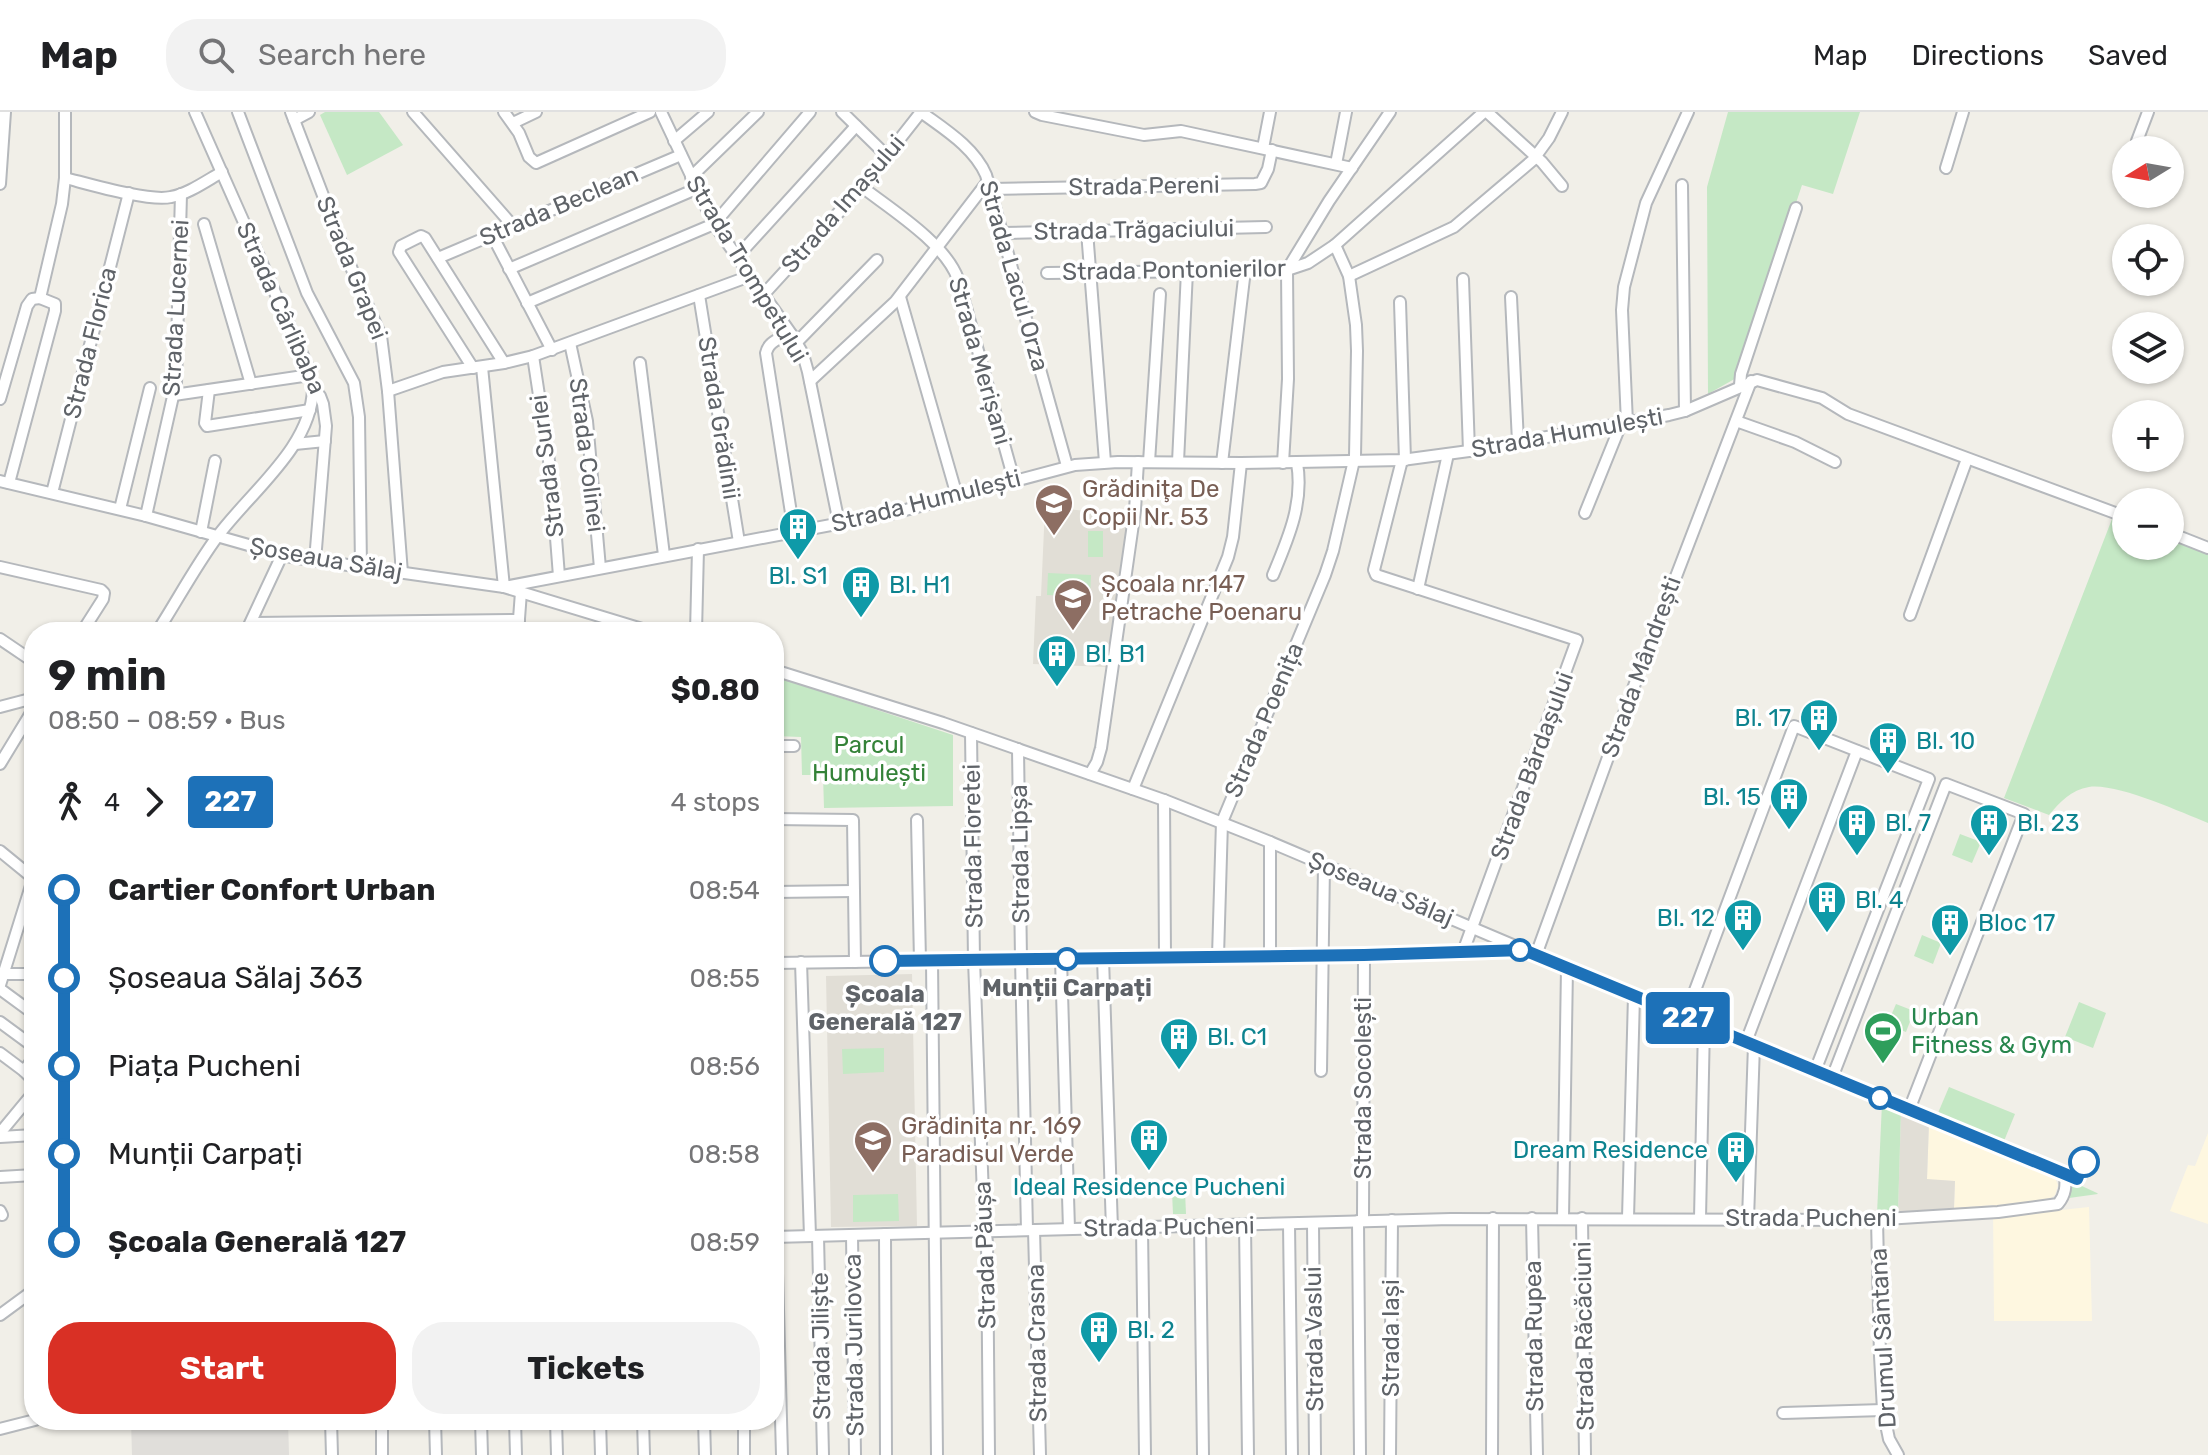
<!DOCTYPE html>
<meta charset="utf-8">
<style>
:root{--surface:#fff;--page:#f2f2f2;--text:#202124;--muted:#757577;--line:#e0e0e0;--accent:#d93025}
body{margin:0;font-family:Rubik,sans-serif;background:var(--page);color:var(--text);height:100vh;display:flex;flex-direction:column;font-size:30px;white-space:nowrap}
*{box-sizing:border-box;margin:0}
p{font-size:26px;color:var(--muted)}
.icon{flex:none;width:44px;height:44px;fill:none;stroke:currentColor;stroke-width:2;stroke-linecap:round;stroke-linejoin:round}
.map{position:relative;flex:1;overflow:hidden}
.panel{position:absolute;left:24px;top:510px;width:760px;height:808px;display:flex;flex-direction:column;background:var(--surface);border-radius:32px;box-shadow:0 2px 6px #0004}
.panel>*{flex:none}
.badge{padding:0 16px;border-radius:6px;font-size:28px;line-height:52px}
.needle{width:52px;rotate:259deg}
.tools{position:absolute;left:2112px;top:24px;display:grid;gap:16px}
.tools a{display:grid;place-items:center;width:72px;height:72px;border-radius:50%;background:var(--surface);box-shadow:0 2px 6px #0004;font-size:40px}
.map>.badge{position:absolute;translate:-50% -50%;box-shadow:0 0 0 4px #fff}
.legs{display:flex;align-items:center;gap:12px;height:88px;padding:0 24px;font-size:26px}
.legs p{margin-inline-start:auto}
.overview{display:flex;align-items:center;justify-content:space-between;height:136px;padding:0 24px}
h1{font-size:44px;font-weight:700;line-height:60px}
.cta{display:flex;gap:16px;margin-top:auto;padding:16px 24px}
.cta a{flex:1;height:92px;border-radius:32px;background:var(--accent);color:#fff;font-size:32px;font-weight:700;line-height:92px;text-align:center}
.cta a+a{background:var(--page);color:var(--text)}
ul{padding:0 24px;list-style:none}
li{display:flex;align-items:center;gap:28px;height:88px;font-size:30px}
li i{display:grid;place-items:center;width:12px;height:100%;margin:0 10px;background:currentColor}
li i::after{content:'';width:20px;height:20px;margin:-10px;border:6px solid;border-radius:50%;background:var(--surface)}
li p{margin-inline-start:auto}
li:first-child i{background:linear-gradient(#0000 50%,currentColor 0)}
li:last-child i{background:linear-gradient(currentColor 50%,#0000 0)}
header{display:flex;align-items:center;gap:48px;box-sizing:border-box;height:112px;padding:0 40px;background:var(--surface);border-bottom:2px solid var(--line)}
header strong{font-size:38px}
nav{display:flex;gap:44px;margin-inline-start:auto;font-size:28px}
.search{width:560px;height:72px;background:var(--page);display:flex;align-items:center;gap:20px;box-sizing:border-box;padding:0 28px;border-radius:32px;color:var(--muted);font-size:30px}
.map>svg:first-child{display:block}
.commercial{fill:#fef7e0}
.industrial{fill:#e0deda}
.education{fill:#e1ded6}
.green{fill:#c5e8c5}
.lines{fill:none;stroke-linecap:round;stroke-linejoin:round}
.minor-casing{stroke:#b5b8bc;stroke-width:14}
.minor{stroke:#fff;stroke-width:10}
.line-1-casing{stroke:#fff;stroke-width:18}
.line-1{stroke:#1d71b8;stroke-width:12}
.stop-1-dot{fill:#fff;stroke:#1d71b8;stroke-width:4}
.labels{text-anchor:middle;dominant-baseline:central;stroke-width:7;stroke-linejoin:round;paint-order:stroke}
.street-label{font-size:24px;fill:#5f6368;stroke:#fff}
.education-label{font-size:24px;fill:#785e54;stroke:#fff;text-anchor:start}
.culture-label{font-size:24px;fill:#0d838f;stroke:#fff;text-anchor:start}
.park-label{font-size:24px;fill:#348238;stroke:#fff}
.stop-label{font-size:24px;font-weight:bold;fill:#5f6368;stroke:#fff}
.leisure-label{font-size:24px;fill:#27864d;stroke:#fff;text-anchor:start}
</style>
<header>
<strong>Map</strong>
<div class="search"><svg class="icon" aria-label="search" viewBox="0 0 24 24"><circle cx="10" cy="10" r="6"/><path d="M15 15l6 6"/></svg>Search here</div>
<nav><a>Map</a><a>Directions</a><a>Saved</a></nav>
</header>
<div class="map">
<svg width="2208" height="1343" viewBox="0 0 2208 1343">
<rect width="100%" height="100%" fill="#f1efe8"/>
<g class="commercial">
<polygon points="1929,1011 2054,1064 2058,1073 2055,1083 2051,1086 2052,1099 2089,1095 2092,1209 1994,1209 1993,1093 1954,1096 1955,1069 1927,1068"/>
<polygon points="2208,1021 2208,1112 2170,1099 2188,1053 2195,1054"/>
</g>
<polygon class="industrial" points="131,1308 288,1308 289,1343 132,1343"/>
<g class="education">
<polygon points="1045,395 1129,403 1107,555 1033,552 1036,484 1041,484"/>
<polygon points="912,862 917,1114 831,1115 826,864"/>
<polygon points="1901,999 1929,1011 1927,1067 1955,1069 1954,1096 1898,1100"/>
</g>
<g class="green">
<polygon points="325,0 379,0 403,33 347,63 320,3"/>
<polygon points="1728,0 1860,0 1833,82 1802,73 1738,265 1708,282 1707,75"/>
<path d="M2112 407 2126 412V434H2170V428L2208 442V711C2180 700 2117 671 2089 675 2071 678 2060 690 2049 703L2004 686Z"/>
<rect x="1088" y="419" width="15" height="26"/>
<polygon points="1048,461 1091,463 1090,485 1047,483"/>
<polygon points="774,564 953,623 953,694 824,696 823,663 802,663 801,625 774,624"/>
<polygon points="1960,722 1981,730 1972,751 1952,743"/>
<polygon points="1922,823 1941,831 1933,852 1914,844"/>
<polygon points="2079,890 2106,901 2093,936 2065,925"/>
<polygon points="1896,892 1914,899 1906,920 1887,913"/>
<polygon points="884,936 884,960 843,962 842,937"/>
<polygon points="1949,975 2015,1002 2004,1029 1938,1001"/>
<polygon points="1882,991 1901,999 1898,1100 1877,1102"/>
<polygon points="2071,1069 2097,1081 2098,1082 2069,1086"/>
<polygon points="1185,1079 1186,1102 1173,1102 1172,1080"/>
<polygon points="898,1082 899,1109 853,1110 853,1083"/>
</g>
<g class="lines">
<g class="minor-casing">
<g id="minor">
<polyline points="195,0 308,255 313,277 320,284 323,292 326,314 315,449"/>
<polyline points="238,0 307,181 354,271 359,305 361,455"/>
<polyline points="291,0 347,146 381,224 388,279 402,461"/>
<polyline points="413,0 513,114"/>
<polyline points="504,0 519,21 529,45 536,51 650,0"/>
<polyline points="661,0 714,112 792,223 803,242 808,260 839,411"/>
<polyline points="842,0 887,44"/>
<path d="M921 0C944 17 974 35 986 63L1067 354"/>
<polyline points="1035,0 1042,3 1144,23 1181,19 1352,56"/>
<polyline points="1487,0 1542,50 1562,74"/>
<polyline points="294,8 309,0"/>
<polyline points="513,11 536,0"/>
<polyline points="674,29 708,0"/>
<polyline points="2137,29 2148,0"/>
<polyline points="1263,36 1270,0"/>
<polyline points="1336,52 1346,0"/>
<polyline points="1946,56 1963,0"/>
<polyline points="691,65 758,0"/>
<path d="M65 66C89 72 149 90 171 85 188 82 206 69 222 60"/>
<polyline points="0,72 5,0"/>
<polyline points="1682,73 1685,299"/>
<path d="M862 75C892 98 945 131 958 167L1014 368"/>
<polyline points="991,77 1255,72 1261,71 1268,57 1272,38"/>
<polyline points="204,112 251,272"/>
<polyline points="1087,119 1105,350"/>
<polyline points="1002,121 1266,115"/>
<polyline points="492,123 552,238"/>
<polyline points="737,145 856,14"/>
<polyline points="438,146 681,43"/>
<polyline points="509,157 696,77"/>
<polyline points="1047,161 1287,158 1308,151 1335,133 1484,0"/>
<polyline points="1349,164 1454,115 1533,48 1549,26 1562,0"/>
<polyline points="1463,167 1469,339"/>
<polyline points="764,182 862,75 921,0"/>
<polyline points="699,183 739,430"/>
<polyline points="900,185 957,384"/>
<polyline points="1511,185 1518,330"/>
<polyline points="40,186 62,92 65,66 65,0"/>
<polyline points="1400,190 1405,348"/>
<polyline points="527,191 714,112 810,0"/>
<path d="M792 223C781 226 769 228 766 241L794 420"/>
<polyline points="797,230 877,148"/>
<polyline points="570,231 587,309 600,456"/>
<polyline points="533,244 551,362 559,464"/>
<polyline points="640,251 664,443"/>
<polyline points="482,255 504,475"/>
<polyline points="473,256 399,140 401,134 421,124 425,126 504,251"/>
<polyline points="810,269 895,190 988,69"/>
<polyline points="1740,273 1741,262 1796,96"/>
<polyline points="209,278 205,311 207,314 310,298"/>
<polyline points="388,279 443,260 504,251 533,244 750,164"/>
<polyline points="174,283 310,263"/>
<polyline points="0,287 27,194 32,187 40,186"/>
<polyline points="1736,309 1795,330 1835,350"/>
<polyline points="1627,311 1622,198 1624,175 1646,91 1688,0"/>
<polyline points="295,332 325,329"/>
<polyline points="1402,348 1374,458 1376,463 1577,528 1463,840"/>
<polyline points="1149,350 1160,182"/>
<polyline points="1178,350 1187,159"/>
<polyline points="1222,351 1245,158"/>
<polyline points="1283,351 1288,267 1287,158 1329,89 1390,0"/>
<polyline points="0,369 146,404 291,445 504,475 652,520"/>
<polyline points="9,371 55,199 55,192 40,186"/>
<polyline points="52,381 129,81"/>
<polyline points="120,397 150,276"/>
<polyline points="1585,401 1621,312"/>
<polyline points="146,404 176,271 181,82"/>
<polyline points="201,420 215,349"/>
<polyline points="2170,421 2208,436"/>
<polyline points="0,455 101,478 104,481 103,487 82,520"/>
<path d="M1273 463C1288 427 1304 391 1297 351"/>
<polyline points="504,475 894,401 1075,353 1118,350 1241,351 1402,348 1469,339 1669,303 1685,299 1757,268 1822,286 1848,302 2126,405"/>
<polyline points="1418,477 1448,342"/>
<polyline points="1910,503 1967,347"/>
<polyline points="251,511 519,508"/>
<path d="M157 520C177 489 195 455 217 425 250 380 311 336 313 277"/>
<polyline points="246,520 282,443"/>
<polyline points="518,520 521,480"/>
<polyline points="696,520 698,437"/>
<polyline points="0,527 34,550"/>
<path d="M774 558 943 611 1164 688 1270 730 1567 856 2065 1062C2066 1074 2066 1082 2058 1092L1998 1100 1869 1108 1451 1107 774 1125"/>
<polyline points="0,595 34,586"/>
<polyline points="971,621 974,848 984,1110 987,1130 989,1343"/>
<polyline points="774,634 794,634"/>
<polyline points="1018,637 1021,847 1027,1118"/>
<polyline points="0,652 34,596"/>
<polyline points="1090,662 1097,650 1101,636 1135,398 1138,350"/>
<polyline points="1133,677 1228,445 1233,425 1241,351"/>
<polyline points="1164,688 1165,845"/>
<polyline points="774,707 853,708 855,850"/>
<polyline points="917,708 920,849"/>
<polyline points="1270,730 1270,844"/>
<polyline points="0,739 33,766"/>
<polyline points="774,780 854,779"/>
<polyline points="1536,843 1634,574 1751,269"/>
<polyline points="1218,844 1222,710 1325,463 1333,439 1355,344 1357,239 1356,213 1349,164 1335,133"/>
<polyline points="1103,846 1112,1117"/>
<polyline points="1061,847 1069,1117"/>
<polyline points="932,849 937,1343"/>
<polyline points="801,850 810,1124"/>
<polyline points="774,851 1364,843 1518,838"/>
<polyline points="0,862 34,862"/>
<polyline points="0,873 34,764"/>
<polyline points="0,877 34,902"/>
<polyline points="1685,905 1794,614 1929,667 1815,959"/>
<polyline points="0,910 34,935"/>
<polyline points="1746,930 1857,639"/>
<polyline points="0,941 24,959"/>
<polyline points="34,945 24,959 34,969"/>
<polyline points="1321,959 1324,753"/>
<polyline points="1832,966 1946,672 2024,702 1909,998"/>
<polyline points="0,1021 34,980"/>
<polyline points="0,1025 34,1023"/>
<polyline points="0,1065 34,1063"/>
<polyline points="0,1099 2,1103"/>
<polyline points="1532,1106 1537,1343"/>
<polyline points="1563,1106 1567,856"/>
<polyline points="1582,1106 1585,1343"/>
<polyline points="1628,1106 1634,884"/>
<polyline points="1700,1106 1704,913"/>
<polyline points="1748,1107 1754,933"/>
<polyline points="1877,1107 1880,1244 1883,1298 1889,1327 1898,1343"/>
<polyline points="1358,1109 1360,1343"/>
<polyline points="1363,1109 1364,843"/>
<polyline points="1313,1111 1315,1343"/>
<polyline points="1289,1112 1292,1343"/>
<polyline points="1245,1113 1248,1343"/>
<polyline points="1200,1114 1203,1343"/>
<polyline points="1142,1116 1145,1343"/>
<polyline points="1034,1118 1040,1343"/>
<polyline points="885,1122 886,1343"/>
<polyline points="852,1123 855,1343"/>
<polyline points="818,1124 823,1343"/>
<polyline points="776,1125 782,1343"/>
<polyline points="0,1203 34,1178"/>
<polyline points="1783,1301 1883,1298"/>
<polyline points="331,1308 332,1343"/>
<polyline points="382,1308 382,1343"/>
<polyline points="435,1308 436,1343"/>
<polyline points="481,1308 482,1343"/>
<polyline points="515,1308 516,1343"/>
<polyline points="556,1308 557,1343"/>
<polyline points="600,1308 601,1343"/>
<polyline points="643,1308 644,1343"/>
<polyline points="704,1308 705,1343"/>
<polyline points="744,1308 744,1343"/>
<polyline points="0,1317 35,1308"/>
<polyline points="1390,1343 1392,1108"/>
<polyline points="1492,1343 1493,1106"/>
</g>
</g>
<use href="#minor" class="minor"/>
</g>
<g class="lines">
<g class="line-1-casing">
<polyline id="line-1" points="885,849 1364,843 1524,838 2077,1067 2084,1050"/>
</g>
<use href="#line-1" class="line-1"/>
</g>
<defs>
<g id="school-pin" transform="scale(2)"><path d="M0 17L-7.5 6A9.5 9.5 0 1 1 7.5 6Z" fill="#8d6e63" stroke="#fff"/><path d="M0-5L7-2L0 1L-7-2ZM-4 1L0 2.5L4 1V4Q0 6-4 4Z" fill="#fff"/></g>
<g id="building-pin" transform="scale(2)"><path d="M0 17L-7.5 6A9.5 9.5 0 1 1 7.5 6Z" fill="#0f9aa8" stroke="#fff"/><path d="M-4-6H4V6H1V3H-1V6H-4ZM-2.5-4.3h1.7v1.8h-1.7ZM.8-4.3h1.7v1.8H.8ZM-2.5-1h1.7V.8h-1.7ZM.8-1h1.7V.8H.8Z" fill="#fff"/></g>
<g id="stadium-pin" transform="scale(2)"><path d="M0 17L-7.5 6A9.5 9.5 0 1 1 7.5 6Z" fill="#2e9e5b" stroke="#fff"/><path d="M0-5a6.5 5 0 1 0 0 10a6.5 5 0 1 0 0-10ZM-3.5-1.8h7v3.6h-7Z" fill="#fff"/></g>
</defs>
<g fill-rule="evenodd">
<use href="#school-pin" x="1054" y="391"/>
<use href="#building-pin" x="798" y="415"/>
<use href="#building-pin" x="861" y="473"/>
<use href="#school-pin" x="1073" y="486"/>
<use href="#building-pin" x="1057" y="542"/>
<use href="#building-pin" x="1819" y="606"/>
<use href="#building-pin" x="1888" y="629"/>
<use href="#building-pin" x="1789" y="685"/>
<use href="#building-pin" x="1857" y="711"/>
<use href="#building-pin" x="1989" y="711"/>
<use href="#building-pin" x="1827" y="788"/>
<use href="#building-pin" x="1743" y="806"/>
<use href="#building-pin" x="1950" y="811"/>
<use href="#stadium-pin" x="1883" y="919"/>
<use href="#building-pin" x="1179" y="925"/>
<use href="#building-pin" x="1149" y="1026"/>
<use href="#school-pin" x="873" y="1028"/>
<use href="#building-pin" x="1736" y="1038"/>
<use href="#building-pin" x="1099" y="1218"/>
</g>
<g class="stop-1-dot">
<circle cx="1520" cy="838" r="10"/>
<circle cx="1067" cy="847" r="10"/>
<circle cx="885" cy="849" r="14"/>
<circle cx="1880" cy="986" r="10"/>
<circle cx="2084" cy="1050" r="14"/>
</g>
<g class="labels">
<g class="street-label">
<text transform="translate(1144 74) rotate(-1)">Strada Pereni</text>
<text transform="translate(843 92) rotate(-49)">Strada Imașului</text>
<text transform="translate(559 94) rotate(-23)">Strada Beclean</text>
<text transform="translate(1134 118) rotate(-1)">Strada Trăgaciului</text>
<text transform="translate(352 156) rotate(68)">Strada Grapei</text>
<text transform="translate(747 157) rotate(59)">Strada Trompetului</text>
<text transform="translate(1174 158) rotate(-1)">Strada Pontonierilor</text>
<text transform="translate(1014 164) rotate(74)">Strada Lacul Orza</text>
<text transform="translate(176 196) rotate(-87)">Strada Lucernei</text>
<text transform="translate(281 196) rotate(66)">Strada Cârlibaba</text>
<text transform="translate(90 231) rotate(-76)">Strada Florica</text>
<text transform="translate(980 249) rotate(74)">Strada Merișani</text>
<text transform="translate(719 306) rotate(81)">Strada Grădinii</text>
<text transform="translate(1567 321) rotate(-10)">Strada Humulești</text>
<text transform="translate(587 343) rotate(83)">Strada Colinei</text>
<text transform="translate(547 354) rotate(-97)">Strada Surlei</text>
<text transform="translate(926 389) rotate(-14)">Strada Humulești</text>
<text transform="translate(326 447) rotate(10)">Șoseaua Sălaj</text>
<text transform="translate(1641 555) rotate(-70)">Strada Mândrești</text>
<text transform="translate(1264 608) rotate(-67)">Strada Poenița</text>
<text transform="translate(1532 654) rotate(-70)">Strada Bărdașului</text>
<text transform="translate(973 734) rotate(-91)">Strada Floretei</text>
<text transform="translate(1020 742) rotate(-91)">Strada Lipșa</text>
<text transform="translate(1381 777) rotate(23)">Șoseaua Sălaj</text>
<text transform="translate(1363 976) rotate(-90)">Strada Socolești</text>
<text x="1811" y="1106">Strada Pucheni</text>
<text transform="translate(1169 1115) rotate(-1)">Strada Pucheni</text>
<text transform="translate(985 1143) rotate(-92)">Strada Păușa</text>
<text transform="translate(1534 1224) rotate(-91)">Strada Rupea</text>
<text transform="translate(1584 1224) rotate(-91)">Strada Răcăciuni</text>
<text transform="translate(1391 1226) rotate(-90)">Strada Iași</text>
<text transform="translate(1883 1226) rotate(-93)">Drumul Sântana</text>
<text transform="translate(1314 1227) rotate(-91)">Strada Vaslui</text>
<text transform="translate(1037 1231) rotate(-91)">Strada Crasna</text>
<text transform="translate(854 1233) rotate(-91)">Strada Jurilovca</text>
<text transform="translate(821 1234) rotate(-91)">Strada Jiliște</text>
</g>
<g class="education-label">
<text x="1082" y="377">Grădiniţa De<tspan x="1082" dy="28">Copii Nr. 53</tspan></text>
<text x="1101" y="472">Școala nr.147<tspan x="1101" dy="28">Petrache Poenaru</tspan></text>
<text x="901" y="1014">Grădinița nr. 169<tspan x="901" dy="28">Paradisul Verde</tspan></text>
</g>
<g class="culture-label">
<text x="798" y="464" text-anchor="middle">Bl. S1</text>
<text x="889" y="473">Bl. H1</text>
<text x="1085" y="542">Bl. B1</text>
<text x="1791" y="606" text-anchor="end">Bl. 17</text>
<text x="1916" y="629">Bl. 10</text>
<text x="1761" y="685" text-anchor="end">Bl. 15</text>
<text x="1885" y="711">Bl. 7</text>
<text x="2017" y="711">Bl. 23</text>
<text x="1855" y="788">Bl. 4</text>
<text x="1715" y="806" text-anchor="end">Bl. 12</text>
<text x="1978" y="811">Bloc 17</text>
<text x="1207" y="925">Bl. C1</text>
<text x="1708" y="1038" text-anchor="end">Dream Residence</text>
<text x="1149" y="1075" text-anchor="middle">Ideal Residence Pucheni</text>
<text x="1127" y="1218">Bl. 2</text>
</g>
<g class="park-label">
<text x="869" y="633">Parcul<tspan x="869" dy="28">Humulești</tspan></text>
</g>
<g class="stop-label">
<text x="1067" y="876">Munții Carpați</text>
<text x="885" y="882">Școala<tspan x="885" dy="28">Generală 127</tspan></text>
</g>
<g class="leisure-label">
<text x="1911" y="905">Urban<tspan x="1911" dy="28">Fitness &amp; Gym</tspan></text>
</g>
</g>
</svg>
<div class="tools">
<a><svg class="needle" viewBox="-14 -14 28 28"><path d="M0-13l5 13h-10z" fill="#e53935"/><path d="M0 13l5-13h-10z" fill="#757577"/></svg></a>
<a><svg class="icon" aria-label="locate" viewBox="0 0 24 24"><circle cx="12" cy="12" r="6"/><path d="M12 2v4M12 18v4M2 12h4M18 12h4"/></svg></a>
<a><svg class="icon" aria-label="layers" viewBox="0 0 24 24"><path d="M12 4l9 5-9 5-9-5zM3 14l9 5 9-5"/></svg></a>
<a>+</a>
<a>−</a>
</div>
<b class="badge" style="left:1688px;top:906px;background:#1d71b8;color:#fff">227</b>
<section class="panel">
<div class="overview"><div><h1>9 min</h1><p>08:50 – 08:59 · Bus</p></div><b>$0.80</b></div>
<div class="legs"><svg class="icon" aria-label="walk" viewBox="0 0 24 24"><circle cx="13" cy="4" r="2"/><path d="M13 8l-2 6 4 7M11 14l-3 7M7 12l3-4h3l4 4"/></svg>4<svg class="icon" aria-label="forward" viewBox="0 0 24 24"><path d="M9 5l7 7-7 7"/></svg><b class="badge" style="background:#1d71b8;color:#fff">227</b><p>4 stops</p></div>
<ul>
<li><i style="color:#1d71b8"></i><b>Cartier Confort Urban</b><p>08:54</p></li>
<li><i style="color:#1d71b8"></i><span>Șoseaua Sălaj 363</span><p>08:55</p></li>
<li><i style="color:#1d71b8"></i><span>Piața Pucheni</span><p>08:56</p></li>
<li><i style="color:#1d71b8"></i><span>Munții Carpați</span><p>08:58</p></li>
<li><i style="color:#1d71b8"></i><b>Școala Generală 127</b><p>08:59</p></li>
</ul>
<div class="cta"><a>Start</a><a>Tickets</a></div>
</section>
</div>
